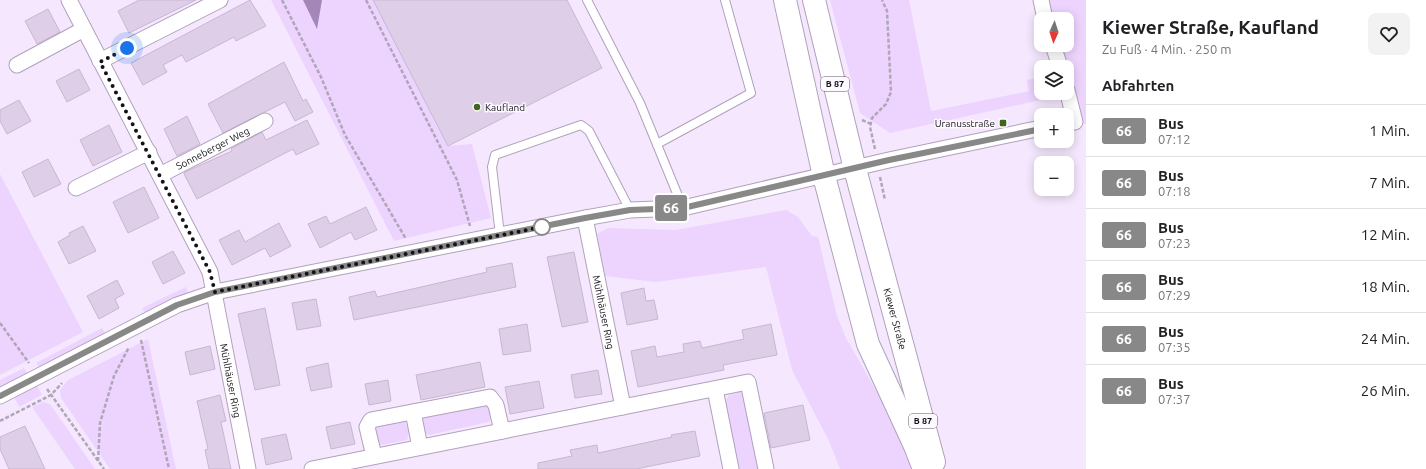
<!DOCTYPE html>
<html lang="de">
<meta charset="utf-8">
<style>
:root{--surface:#fff;--page:#f2f2f2;--text:#202124;--muted:#757577;--line:#e0e0e0}
body{margin:0;font-family:Ubuntu,sans-serif;background:var(--page);color:var(--text);height:100vh;display:flex;flex-direction:column;font-size:15px;white-space:nowrap}
*{box-sizing:border-box;margin:0}
p{font-size:13px;color:var(--muted)}
.icon{flex:none;width:22px;height:22px;fill:none;stroke:currentColor;stroke-width:2;stroke-linecap:round;stroke-linejoin:round}
.map{position:relative;flex:1;overflow:hidden}
.sheet{display:flex;flex-direction:column;background:var(--surface);width:340px}
.sheet>*{flex:none}
.badge{padding:0 8px;border-radius:3px;font-size:14px;line-height:26px}
.needle{width:26px;rotate:183deg}
.fabs{position:absolute;left:1034px;top:12px;display:grid;gap:8px}
.fabs a{display:grid;place-items:center;width:40px;height:40px;border-radius:8px;background:var(--surface);box-shadow:0 2px 10px #0003;font-size:20px}
.you{position:absolute;width:20px;height:20px;margin:-10px;border:3px solid #fff;border-radius:50%;background:#1a73e8;box-shadow:0 0 0 6px #1a73e833}
.map>.badge{position:absolute;translate:-50% -50%;box-shadow:0 0 0 2px #fff}
h2{padding:0 16px;font-size:15px;line-height:36px}
.round{display:grid;place-items:center;flex:none;width:42px;height:42px;border-radius:8px;background:var(--page)}
.overview{display:flex;align-items:center;justify-content:space-between;height:68px;padding:0 16px}
h1{font-size:19px;font-weight:600;line-height:30px}
ul{padding:0;list-style:none}
li{display:flex;align-items:center;gap:12px;height:52px;padding:0 16px;border-top:1px solid var(--line)}
li div{flex:1}
li b{display:block;font-size:15px}
li em{font-style:normal}
li .badge{min-width:44px;font-weight:700;text-align:center}
main{display:flex;flex:1;min-height:0}
.map>svg:first-child{display:block}
.green{fill:#edd4fe}
.water{fill:#a487b8}
.building{fill:#decee8;stroke:#c7b7d1}
.lines{fill:none;stroke-linecap:round;stroke-linejoin:round}
.service-casing{stroke:#b0a1bb;stroke-width:10}
.minor-casing{stroke:#b0a1bb;stroke-width:17}
.primary-casing{stroke:#b0a1bb;stroke-width:24}
.path{stroke:#b1a6b8;stroke-width:2.5;stroke-dasharray:4 2;stroke-linecap:butt}
.service{stroke:#fff;stroke-width:8}
.minor{stroke:#fff;stroke-width:15}
.primary{stroke:#fff;stroke-width:22}
.line-casing{stroke:#fff;stroke-width:9}
.line{stroke:#888;stroke-width:6}
.walk{stroke:#161019;stroke-width:4;stroke-dasharray:0 7.2}
.poi-dot{fill:#42651d;stroke:#fdfaff;stroke-width:1.5}
.stop-dot{fill:#fff;stroke:#888;stroke-width:2}
.labels{text-anchor:middle;dominant-baseline:central;stroke-width:3;stroke-linejoin:round;paint-order:stroke}
.shield{fill:#fdfaff;stroke:#5b565e;stroke-width:1}
.shield-label{font-size:9px;font-weight:bold;fill:#161019}
.poi-label{font-size:10px;fill:#161019;stroke:#fdfaff;text-anchor:start}
.street-label{font-size:10px;fill:#161019;stroke:#fdfaff}
</style>
<main>
<div class="map">
<svg width="1086" height="469" viewBox="0 0 1086 469">
<rect width="100%" height="100%" fill="#f5e8fe"/>
<g class="green">
<polygon points="271,0 373,0 448,146 472,144 491,218 394,241"/>
<polygon points="830,0 909,0 931,111 1029,91 1027,80 1041,77 1041,93 1058,93 1059,96 890,133 860,113"/>
<polygon points="1041,0 1086,0 1086,124 1075,122 1067,90 1067,67 1053,45 1067,45 1067,19 1045,19"/>
<polygon points="0,174 83,332 0,375"/>
<polygon points="786,210 798,217 812,236 818,237 837,316 846,338 902,436 915,469 840,469 829,441 792,370 766,267 656,282 605,276 597,234 608,228 675,230"/>
<polygon points="186,287 188,293 145,313 142,308"/>
<polygon points="102,328 105,333 40,369 36,363"/>
<polygon points="148,339 176,469 110,469 61,398 60,390 68,380"/>
<polygon points="24,368 28,375 0,387 0,380"/>
<polygon points="36,383 42,395 19,407 14,397"/>
<polygon points="740,392 745,395 760,469 739,469 725,401 729,395"/>
<polygon points="43,402 50,404 95,469 75,469 32,407"/>
<polygon points="487,404 492,417 489,422 429,435 424,432 421,420 423,415"/>
<path d="M402 418C407 423 410 433 407 440L382 445 379 444 375 427 377 423Z"/>
</g>
<polygon class="water" points="303,0 322,0 317,29"/>
<g class="building">
<polygon points="139,0 196,0 129,33 118,11"/>
<polygon points="250,0 266,26 236,41 234,37 186,62 182,55 163,65 167,72 143,85 131,63"/>
<polygon points="373,0 567,0 602,68 448,146"/>
<polygon points="48,9 60,32 37,44 25,21"/>
<polygon points="284,62 303,101 306,99 313,112 295,121 285,102 223,133 208,104"/>
<polygon points="79,69 90,90 67,102 56,81"/>
<polygon points="19,100 31,121 7,134 0,121 0,110"/>
<polygon points="187,116 200,144 177,156 164,129"/>
<polygon points="307,120 319,144 296,155 293,149 197,199 184,174 185,172 232,151 231,149 262,132 266,140"/>
<polygon points="109,125 122,152 93,166 80,140"/>
<polygon points="48,159 61,184 34,197 22,172"/>
<polygon points="144,187 159,218 128,233 113,202"/>
<polygon points="366,207 377,230 355,240 351,232 320,248 308,224 326,216 330,224"/>
<polygon points="279,223 291,246 270,257 265,248 232,265 219,240 239,230 245,242"/>
<polygon points="83,226 96,251 69,264 58,242 70,235 69,233"/>
<polygon points="173,251 185,273 163,284 152,262"/>
<polygon points="574,252 588,322 562,327 547,257"/>
<polygon points="512,263 516,287 354,320 349,297 375,291 377,297 487,272 486,268"/>
<polygon points="117,280 124,294 115,299 119,308 99,319 87,296"/>
<polygon points="644,288 646,301 654,300 658,319 627,325 621,293"/>
<polygon points="316,299 321,326 297,330 292,303"/>
<polygon points="265,308 280,385 255,390 238,314"/>
<polygon points="527,324 531,351 503,355 499,329"/>
<polygon points="771,324 777,355 723,365 724,370 638,387 631,351 655,346 657,357 684,352 683,344 700,341 702,348 744,339 742,330"/>
<polygon points="210,346 215,369 190,375 185,352"/>
<polygon points="480,362 485,387 421,400 416,375"/>
<polygon points="328,363 332,387 311,391 306,368"/>
<polygon points="598,370 602,394 575,398 571,375"/>
<polygon points="388,380 391,401 369,405 365,384"/>
<polygon points="539,381 544,408 510,414 505,387"/>
<polygon points="220,395 226,421 221,422 231,469 209,469 205,450 208,449 197,401"/>
<polygon points="803,405 810,440 771,448 764,413"/>
<polygon points="350,422 355,444 331,449 326,427"/>
<polygon points="25,426 45,469 9,469 0,449 0,437"/>
<polygon points="695,431 700,456 636,469 538,469 538,463 572,456 570,450 597,445 598,453 672,437 671,435"/>
<polygon points="286,434 292,459 266,465 261,439"/>
</g>
<g class="lines">
<g class="service-casing">
<g id="service">
<polyline points="587,0 640,103 683,208"/>
<polyline points="657,144 751,93 725,0"/>
<polyline points="500,235 492,167 495,155 581,125 589,131 630,210"/>
</g>
</g>
<g class="minor-casing">
<g id="minor">
<path id="s1" d="M69 0 210 272 248 469"/>
<polyline points="1041,0 1045,19"/>
<polyline points="1053,45 1060,67"/>
<polyline points="100,61 220,0"/>
<polyline points="17,65 84,29"/>
<polyline points="1067,90 1075,122"/>
<path id="s2" d="M160 175 265 121"/>
<polyline points="76,188 149,152"/>
<path id="s3" d="M585 218 623 407"/>
<polyline points="715,389 731,469"/>
<polyline points="0,396 177,305 215,292 585,218 630,210 683,208 889,160 1041,128"/>
<polyline points="413,412 420,447"/>
<polyline points="374,456 367,427 371,420 490,397 496,405 502,431"/>
<polyline points="312,469 748,382 766,469"/>
</g>
</g>
<g class="primary-casing">
<g id="primary">
<polyline points="785,0 824,176 868,344 915,446 924,469"/>
<path id="s4" d="M814 0 855 169 934 462"/>
</g>
</g>
<g class="path">
<polyline points="282,0 321,77 345,135 406,239"/>
<polyline points="366,0 457,180 470,226"/>
<polyline points="862,120 871,124"/>
<polyline points="875,149 870,127 872,118 886,104 891,92 887,11 882,0"/>
<polyline points="880,177 885,200"/>
<polyline points="0,323 29,363"/>
<polyline points="141,340 169,469"/>
<polyline points="47,389 104,469"/>
<polyline points="0,421 51,395 62,383"/>
<polyline points="98,461 100,423 114,376 129,347"/>
</g>
<use href="#service" class="service"/>
<use href="#minor" class="minor"/>
<use href="#primary" class="primary"/>
</g>
<g class="lines">
<g class="line-casing">
<polyline id="line" points="0,396 177,305 215,292 585,218 630,210 683,208 889,160 1041,129"/>
</g>
<use href="#line" class="line"/>
<polyline class="walk" points="127,48 100,62 210,272 215,292 542,227"/>
</g>
<g class="poi-dot">
<circle cx="477" cy="107" r="4"/>
<rect x="999" y="119" width="8" height="8" rx="2"/>
</g>
<circle class="stop-dot" cx="542" cy="227" r="8"/>
<g class="labels">
<g class="shield">
<rect x="821" y="77" width="28" height="14" rx="3"/>
<rect x="909" y="414" width="28" height="14" rx="3"/>
</g>
<g class="shield-label">
<text x="835" y="84">B 87</text>
<text x="923" y="421">B 87</text>
</g>
<g class="poi-label">
<text x="485" y="107">Kaufland</text>
<text x="995" y="123" text-anchor="end">Uranusstraße</text>
</g>
<g class="street-label">
<text stroke="none"><textPath href="#s2" startOffset="59">Sonneberger Weg</textPath></text>
<text stroke="none"><textPath href="#s3" startOffset="96">Mühlhäuser Ring</textPath></text>
<text stroke="none"><textPath href="#s4" startOffset="329">Kiewer Straße</textPath></text>
<text stroke="none"><textPath href="#s1" startOffset="417">Mühlhäuser Ring</textPath></text>
</g>
</g>
</svg>
<div class="fabs">
<a><svg class="needle" viewBox="-14 -14 28 28"><path d="M0-13l5 13h-10z" fill="#e53935"/><path d="M0 13l5-13h-10z" fill="#757577"/></svg></a>
<a><svg class="icon" aria-label="layers" viewBox="0 0 24 24"><path d="M12 4l9 5-9 5-9-5zM3 14l9 5 9-5"/></svg></a>
<a>+</a>
<a>−</a>
</div>
<div class="you" style="left:127px;top:48px"></div>
<b class="badge" style="left:671px;top:208px;background:#888;color:#fff">66</b>
</div>
<section class="sheet">
<div class="overview"><div><h1>Kiewer Straße, Kaufland</h1><p>Zu Fuß · 4 Min. · 250 m</p></div><a class="round"><svg class="icon" aria-label="heart" viewBox="0 0 24 24"><path d="M12 20l-8-8c-3-5 5-10 8-4 3-6 11-1 8 4z"/></svg></a></div>
<h2>Abfahrten</h2>
<ul>
<li><span class="badge" style="background:#888;color:#fff">66</span><div><b>Bus</b><p>07:12</p></div><em>1 Min.</em></li>
<li><span class="badge" style="background:#888;color:#fff">66</span><div><b>Bus</b><p>07:18</p></div><em>7 Min.</em></li>
<li><span class="badge" style="background:#888;color:#fff">66</span><div><b>Bus</b><p>07:23</p></div><em>12 Min.</em></li>
<li><span class="badge" style="background:#888;color:#fff">66</span><div><b>Bus</b><p>07:29</p></div><em>18 Min.</em></li>
<li><span class="badge" style="background:#888;color:#fff">66</span><div><b>Bus</b><p>07:35</p></div><em>24 Min.</em></li>
<li><span class="badge" style="background:#888;color:#fff">66</span><div><b>Bus</b><p>07:37</p></div><em>26 Min.</em></li>
</ul>
</section>
</main>
